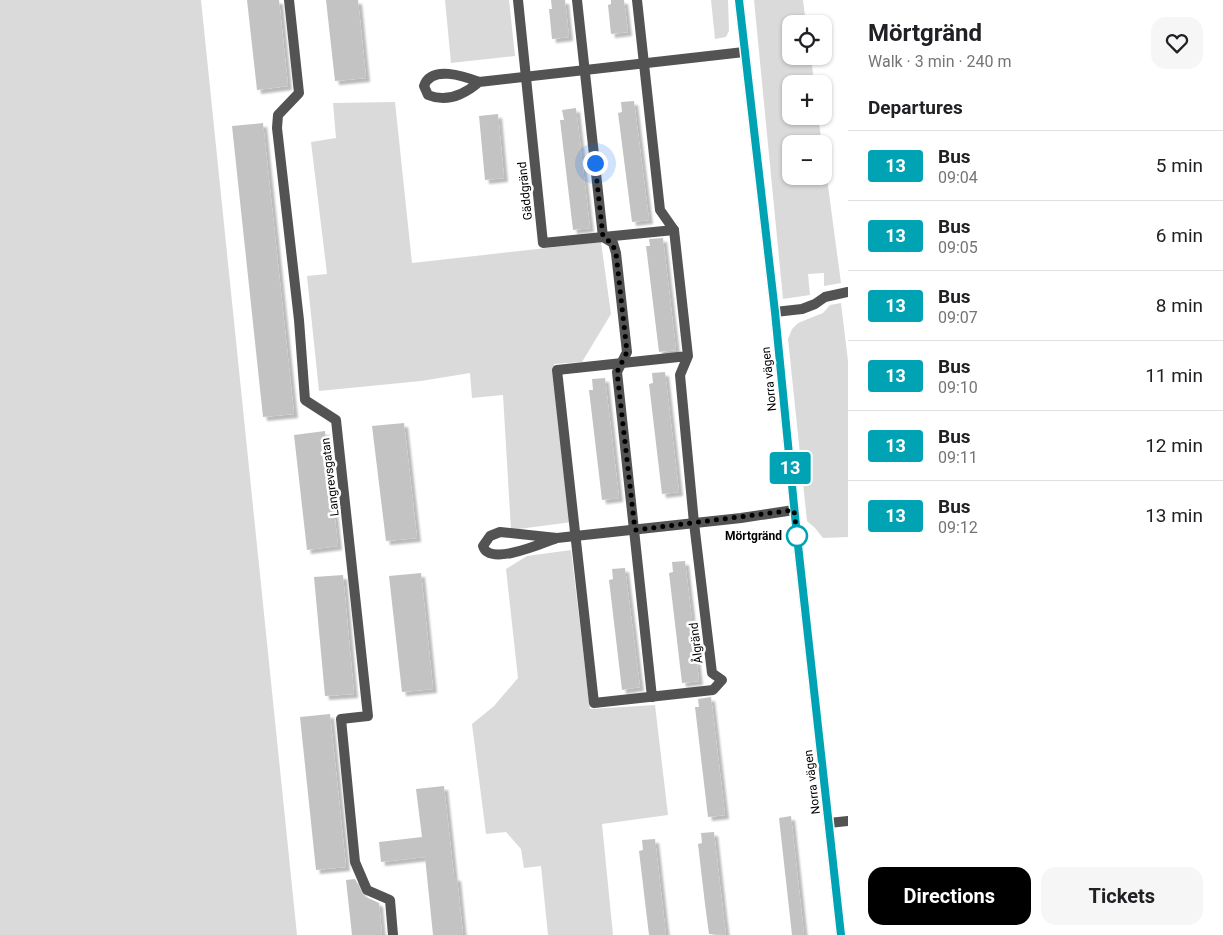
<!DOCTYPE html>
<meta charset="utf-8">
<style>
:root{--surface:#fff;--page:#f6f6f6;--text:#202124;--muted:#757577;--line:#e0e0e0;--accent:#000}
body{margin:0;font-family:Roboto,sans-serif;background:var(--page);color:var(--text);height:100vh;display:flex;flex-direction:column;font-size:19px;white-space:nowrap}
*{box-sizing:border-box;margin:0}
p{font-size:16px;color:var(--muted)}
.icon{flex:none;width:28px;height:28px;fill:none;stroke:currentColor;stroke-width:2;stroke-linecap:round;stroke-linejoin:round}
.map{position:relative;flex:1;overflow:hidden}
.details{display:flex;flex-direction:column;background:var(--surface);width:375px}
.details>*{flex:none}
.badge{padding:0 10px;border-radius:4px;font-size:18px;line-height:32px}
.controls{position:absolute;left:782px;top:15px;display:grid;gap:10px}
.controls a{display:grid;place-items:center;width:50px;height:50px;border-radius:10px;background:var(--surface);box-shadow:0 1px 4px #0004;font-size:25px}
.you{position:absolute;width:25px;height:25px;margin:-12px;border:4px solid #fff;border-radius:50%;background:#1a73e8;box-shadow:0 0 0 8px #1a73e833}
.map>.badge{position:absolute;translate:-50% -50%;box-shadow:0 0 0 2px #fff}
h2{padding:0 20px;font-size:19px;line-height:45px}
.round{display:grid;place-items:center;flex:none;width:52px;height:52px;border-radius:15px;background:var(--page)}
.headline{display:flex;align-items:center;justify-content:space-between;height:85px;padding:0 20px}
h1{font-size:24px;font-weight:700;line-height:38px}
.cta{display:flex;gap:10px;margin-top:auto;padding:10px 20px}
.cta a{flex:1;height:58px;border-radius:15px;background:var(--accent);color:#fff;font-size:20px;font-weight:700;line-height:58px;text-align:center}
.cta a+a{background:var(--page);color:var(--text)}
ul{padding:0;list-style:none}
li{display:flex;align-items:center;gap:15px;height:70px;padding:0 20px;border-top:1px solid var(--line)}
li div{flex:1}
li b{display:block;font-size:19px}
li em{font-style:normal}
li .badge{min-width:55px;font-weight:700;text-align:center}
main{display:flex;flex:1;min-height:0}
.map>svg:first-child{display:block}
.green{fill:#dadada}
.building{fill:#c3c3c3;filter:url(#shadow)}
.lines{fill:none;stroke-linecap:round;stroke-linejoin:round}
.street{stroke:#535353;stroke-width:10}
.secondary{stroke:#202020;stroke-width:10}
.line-casing{stroke:#fff;stroke-width:11}
.line{stroke:#00a3b4;stroke-width:8}
.walk{stroke:#000;stroke-width:5;stroke-dasharray:0 9}
.stop-dot{fill:#fff;stroke:#00a3b4;stroke-width:2.5}
.labels{text-anchor:middle;dominant-baseline:central;stroke-width:5;stroke-linejoin:round;paint-order:stroke}
.street-label{font-size:12px;fill:#000;stroke:#fff}
.stop-label{font-size:12px;font-weight:bold;fill:#000;stroke:#fff;text-anchor:end}
</style>
<main>
<div class="map">
<svg width="848" height="935" viewBox="0 0 848 935">
<defs>
<filter id="shadow"><feDropShadow dx="4" dy="4" stdDeviation="1" flood-color="#0004"/></filter>
</defs>
<rect width="100%" height="100%" fill="#fff"/>
<g class="green">
<polygon points="0,0 201,0 297,935 0,935"/>
<polygon points="445,0 509,0 515,56 451,63"/>
<polygon points="711,0 728,0 729,31 726,37 715,39"/>
<polygon points="754,0 803,0 806,24 791,24 791,56 811,56 814,84 791,84 791,116 818,116 822,144 791,144 791,176 824,176 824,156 841,283 824,286 824,273 808,274 810,295 783,299"/>
<polygon points="395,102 412,263 601,242 611,314 582,362 554,364 572,522 511,530 503,395 472,398 470,373 421,381 319,391 307,276 327,274 311,142 336,138 333,103"/>
<polygon points="841,303 848,361 848,537 823,538 815,528 807,521 788,339 792,329 798,323 823,313 830,305"/>
<polygon points="571,550 590,709 655,705 668,815 602,824 613,935 548,935 541,866 524,868 521,849 506,832 486,834 472,724 494,706 518,678 506,569 527,556"/>
</g>
<g class="building">
<polygon points="247,0 279,0 288,86 257,90"/>
<polygon points="326,0 358,0 366,78 335,81"/>
<polygon points="551,0 565,0 569,37 552,39 549,9 552,9"/>
<polygon points="611,0 624,0 628,32 611,34 608,5 611,4"/>
<polygon points="634,101 649,220 632,222 618,113 622,112 621,102"/>
<polygon points="576,108 590,228 573,230 560,120 564,120 562,110"/>
<polygon points="498,114 504,178 485,180 479,116"/>
<polygon points="263,123 294,414 263,417 232,126"/>
<polygon points="663,238 676,350 659,352 646,246 650,246 649,239"/>
<polygon points="665,372 679,492 662,494 649,384 653,383 652,373"/>
<polygon points="605,378 619,498 602,500 589,390 593,390 592,379"/>
<polygon points="404,423 417,538 386,541 372,426"/>
<polygon points="325,431 338,546 307,550 294,435"/>
<polygon points="685,561 699,681 682,683 669,573 673,572 672,562"/>
<polygon points="625,568 640,687 622,690 609,580 613,579 612,569"/>
<polygon points="421,573 433,689 402,692 389,576"/>
<polygon points="343,575 354,694 325,696 314,577"/>
<polygon points="711,697 725,815 708,817 695,707 699,707 698,699"/>
<polygon points="330,714 346,867 316,870 300,717"/>
<polygon points="444,786 454,877 457,877 463,935 433,935 425,857 381,862 379,842 422,837 416,789"/>
<polygon points="791,816 804,935 792,935 779,818"/>
<polygon points="714,832 723,911 726,935 709,934 705,904 698,844 702,843 701,833"/>
<polygon points="655,839 664,918 666,935 649,935 646,910 639,851 643,850 642,840"/>
<polygon points="355,879 364,896 379,903 382,935 352,935 346,880"/>
</g>
<g class="lines">
<g class="street">
<polyline points="289,0 299,93 278,115 277,128 299,320 305,400 336,420 368,716 341,719 355,862 367,890 390,900 393,935"/>
<polyline points="518,0 543,243 674,230"/>
<polyline points="577,0 603,237 613,243 616,253 627,352 617,372 652,697"/>
<polyline points="637,0 660,210 674,230 688,356 680,375 694,523 712,673 722,680 713,690 594,703 557,370 688,356"/>
<path d="M479 82C465 94 447 103 428 95L424 86C431 65 464 76 479 82L744 52"/>
<polyline points="775,312 802,309 815,304 825,297 848,292"/>
<path d="M557 538C543 543 489 567 483 546L490 536 500 532 557 538 741 518 794 510"/>
<polyline points="829,823 848,821"/>
</g>
<polyline class="secondary" points="739,0 775,312 797,536 841,935"/>
</g>
<g class="lines">
<g class="line-casing">
<polyline id="line" points="739,0 775,312 797,536 841,935"/>
</g>
<use href="#line" class="line"/>
<polyline class="walk" points="595,163 603,237 612,243 616,253 627,352 617,372 635,530 794,510 797,536"/>
</g>
<circle class="stop-dot" cx="797" cy="536" r="10"/>
<g class="labels">
<g class="street-label">
<text transform="translate(525 191) rotate(-96)">Gäddgränd</text>
<text transform="translate(769 379) rotate(-96)">Norra vägen</text>
<text transform="translate(330 477) rotate(-97)">Langrevsgatan</text>
<text transform="translate(696 643) rotate(-97)">Ålgränd</text>
<text transform="translate(812 782) rotate(-97)">Norra vägen</text>
</g>
<g class="stop-label">
<text x="782" y="536">Mörtgränd</text>
</g>
</g>
</svg>
<div class="controls">
<a><svg class="icon" aria-label="locate" viewBox="0 0 24 24"><circle cx="12" cy="12" r="6"/><path d="M12 2v4M12 18v4M2 12h4M18 12h4"/></svg></a>
<a>+</a>
<a>−</a>
</div>
<div class="you" style="left:595px;top:163px"></div>
<b class="badge" style="left:790px;top:468px;background:#00a3b4;color:#fff">13</b>
</div>
<section class="details">
<div class="headline"><div><h1>Mörtgränd</h1><p>Walk · 3 min · 240 m</p></div><a class="round"><svg class="icon" aria-label="heart" viewBox="0 0 24 24"><path d="M12 20l-8-8c-3-5 5-10 8-4 3-6 11-1 8 4z"/></svg></a></div>
<h2>Departures</h2>
<ul>
<li><span class="badge" style="background:#00a3b4;color:#fff">13</span><div><b>Bus</b><p>09:04</p></div><em>5 min</em></li>
<li><span class="badge" style="background:#00a3b4;color:#fff">13</span><div><b>Bus</b><p>09:05</p></div><em>6 min</em></li>
<li><span class="badge" style="background:#00a3b4;color:#fff">13</span><div><b>Bus</b><p>09:07</p></div><em>8 min</em></li>
<li><span class="badge" style="background:#00a3b4;color:#fff">13</span><div><b>Bus</b><p>09:10</p></div><em>11 min</em></li>
<li><span class="badge" style="background:#00a3b4;color:#fff">13</span><div><b>Bus</b><p>09:11</p></div><em>12 min</em></li>
<li><span class="badge" style="background:#00a3b4;color:#fff">13</span><div><b>Bus</b><p>09:12</p></div><em>13 min</em></li>
</ul>
<div class="cta"><a>Directions</a><a>Tickets</a></div>
</section>
</main>
